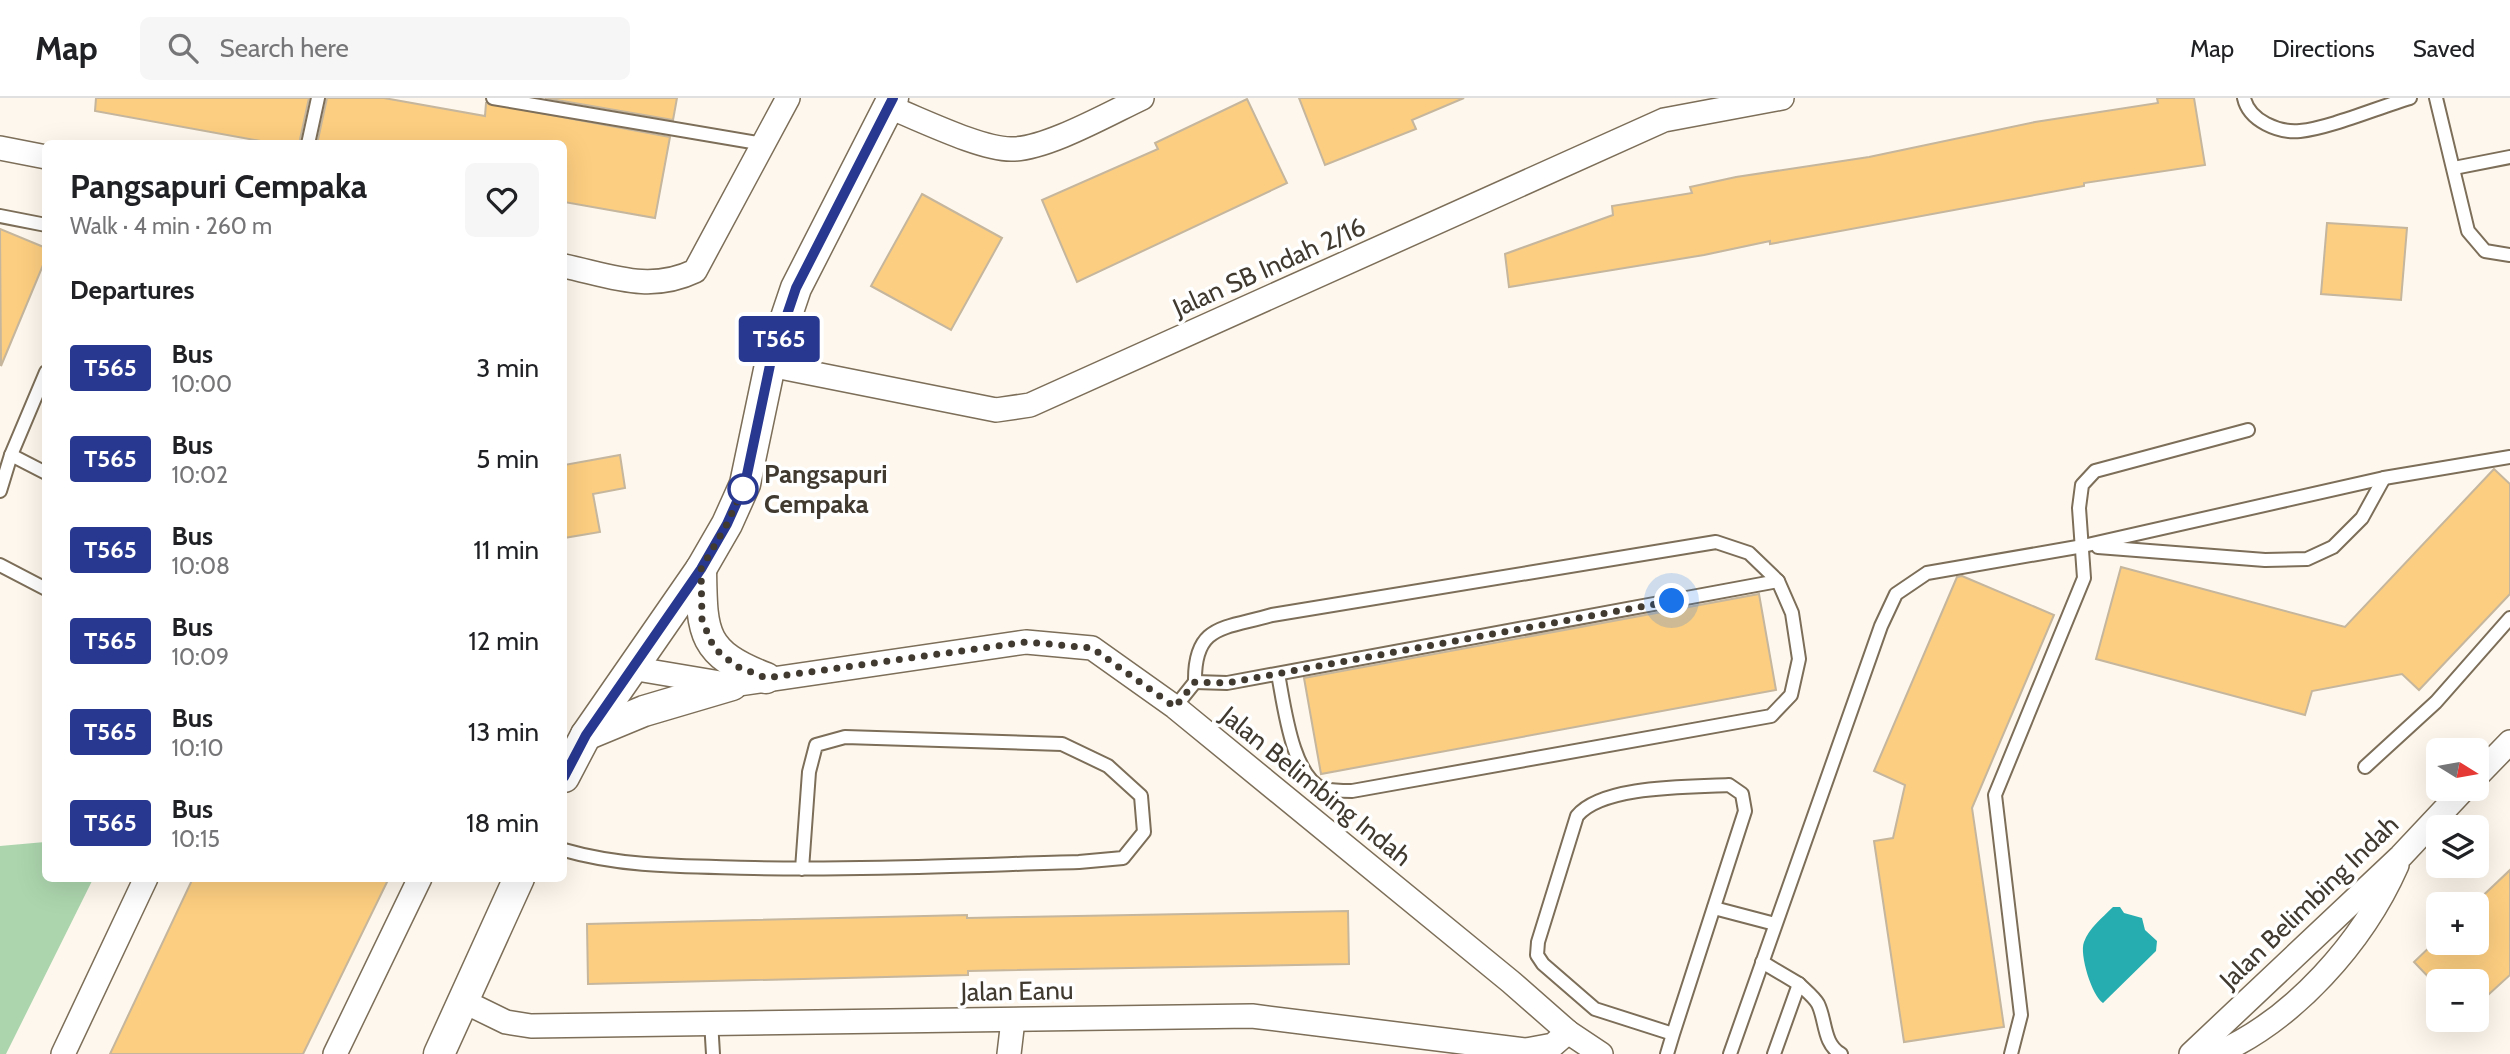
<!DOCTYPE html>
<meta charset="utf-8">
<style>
:root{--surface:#fff;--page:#f6f6f6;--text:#202124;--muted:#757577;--line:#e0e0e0}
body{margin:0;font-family:Cabin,sans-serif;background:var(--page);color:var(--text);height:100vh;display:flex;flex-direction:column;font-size:26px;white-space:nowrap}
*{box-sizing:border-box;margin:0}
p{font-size:23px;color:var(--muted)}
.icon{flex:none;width:38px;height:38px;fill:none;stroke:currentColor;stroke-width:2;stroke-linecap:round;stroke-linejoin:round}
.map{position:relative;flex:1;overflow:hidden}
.side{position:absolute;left:42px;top:42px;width:525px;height:742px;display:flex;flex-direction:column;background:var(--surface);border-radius:10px;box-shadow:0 7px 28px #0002}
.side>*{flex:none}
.badge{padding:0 14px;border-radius:5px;font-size:24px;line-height:46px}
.needle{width:46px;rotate:101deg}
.tools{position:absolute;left:2426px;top:640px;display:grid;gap:14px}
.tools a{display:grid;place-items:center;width:63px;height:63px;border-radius:10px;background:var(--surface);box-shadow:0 7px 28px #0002;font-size:35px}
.you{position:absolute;width:35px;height:35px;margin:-18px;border:5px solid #fff;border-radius:50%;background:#1a73e8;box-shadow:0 0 0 10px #1a73e833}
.map>.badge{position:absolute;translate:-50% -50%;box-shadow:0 0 0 4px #fff}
h2{padding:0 28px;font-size:26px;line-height:63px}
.round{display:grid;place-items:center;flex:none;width:74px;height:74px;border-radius:10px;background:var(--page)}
.headline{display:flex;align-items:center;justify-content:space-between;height:119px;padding:0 28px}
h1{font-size:33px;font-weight:700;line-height:52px}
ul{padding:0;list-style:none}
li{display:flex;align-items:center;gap:21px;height:91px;padding:0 28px}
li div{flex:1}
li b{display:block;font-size:26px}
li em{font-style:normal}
li .badge{min-width:77px;font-weight:700;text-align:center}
header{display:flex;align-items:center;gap:42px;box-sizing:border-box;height:98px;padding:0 35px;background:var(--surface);border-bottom:2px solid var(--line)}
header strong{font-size:33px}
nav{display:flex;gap:38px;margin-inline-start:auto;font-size:24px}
.search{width:490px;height:63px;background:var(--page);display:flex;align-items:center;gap:18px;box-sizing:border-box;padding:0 24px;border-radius:10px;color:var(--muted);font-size:26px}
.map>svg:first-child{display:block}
.green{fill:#acd5ad}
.water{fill:#26adaf}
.building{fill:#fcce81;stroke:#c5b69d;stroke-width:2}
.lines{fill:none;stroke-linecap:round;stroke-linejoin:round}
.service-casing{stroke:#7c6e58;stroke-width:16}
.minor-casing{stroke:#7c6e58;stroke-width:26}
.tertiary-casing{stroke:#7c6e58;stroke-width:33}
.service{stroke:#fff;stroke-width:12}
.minor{stroke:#fff;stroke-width:23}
.tertiary{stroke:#fff;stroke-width:30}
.line-casing{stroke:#fff;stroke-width:16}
.line{stroke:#283890;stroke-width:10}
.walk{stroke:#403a30;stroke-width:7;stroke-dasharray:0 12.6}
.stop-dot{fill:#fff;stroke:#283890;stroke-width:3.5}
.labels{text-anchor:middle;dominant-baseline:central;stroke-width:7;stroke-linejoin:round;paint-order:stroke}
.street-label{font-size:26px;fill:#403a30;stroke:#fff}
.stop-label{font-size:26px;font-weight:bold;fill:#403a30;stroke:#fff;text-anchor:start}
</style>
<header>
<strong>Map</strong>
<div class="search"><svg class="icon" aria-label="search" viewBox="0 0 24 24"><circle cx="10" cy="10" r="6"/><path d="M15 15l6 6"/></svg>Search here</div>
<nav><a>Map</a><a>Directions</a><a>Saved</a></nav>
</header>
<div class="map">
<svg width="2510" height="956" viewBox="0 0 2510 956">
<rect width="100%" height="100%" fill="#fdf7ed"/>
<polygon class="green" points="45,744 46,780 93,781 6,956 0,956 0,748"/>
<path class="water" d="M2113 809H2120L2124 815 2142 820 2145 832 2157 843 2156 853 2103 905C2092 898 2079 856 2084 844 2089 830 2102 820 2113 809Z"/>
<g class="building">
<polygon points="96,0 309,0 299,46 277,46 95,13"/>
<polygon points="327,0 384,0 485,18 486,5 670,39 655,120 564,104 564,46 317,46"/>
<polygon points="545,0 677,0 673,22"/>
<polygon points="1299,0 1464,0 1412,22 1416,31 1325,67"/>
<polygon points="2157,0 2194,0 2205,67 2084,85 2084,88 1770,146 1770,143 1704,157 1509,189 1505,156 1613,117 1612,108 1692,95 1690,89 1736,79 1869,59 2035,24 2158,5"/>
<polygon points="1247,1 1287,85 1077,184 1042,102 1158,51 1155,45"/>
<polygon points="922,96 1002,140 951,232 871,188"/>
<polygon points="2327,125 2407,130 2401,202 2321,196"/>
<polygon points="0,131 46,150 46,160 1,268"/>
<polygon points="620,357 625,390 593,396 600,434 564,440 564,367"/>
<polygon points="2494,371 2510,386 2510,496 2419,592 2402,576 2312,593 2305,617 2096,561 2121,469 2345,529"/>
<polygon points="1962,478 2054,517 1972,710 2004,929 1904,944 1874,743 1893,740 1905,687 1874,673 1957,479"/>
<polygon points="1759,496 1776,592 1321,676 1304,580"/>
<polygon points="2510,772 2510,877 2476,908 2476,884 2438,884 2438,889 2414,864 2438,841 2438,845 2476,845 2476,807 2473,807"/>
<polygon points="193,780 389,780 303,956 110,956"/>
<polygon points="1348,813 1349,866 968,873 968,877 588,886 587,826 967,817 967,820 1021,819"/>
</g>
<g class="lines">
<g class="service-casing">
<g id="service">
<polyline points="493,0 764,46"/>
<path d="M2244 0C2249 23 2279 35 2300 33 2330 30 2379 9 2410 0"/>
<polyline points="2436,0 2468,133 2485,153 2510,157"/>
<polyline points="308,46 318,0"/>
<polyline points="2454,70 2510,59"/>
<polyline points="0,118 46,127"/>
<polyline points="11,357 46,375"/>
<polyline points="0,393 11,357 46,274"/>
<polyline points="2098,449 2265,462 2307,461 2333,449 2362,420 2384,380"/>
<polyline points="0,467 46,491"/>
<polyline points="1195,584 1227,585 1778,483"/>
<path d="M1175 609 1195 584C1194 526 1224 531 1272 517L1716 444 1749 455 1778 483 1792 515 1799 561 1791 597 1771 618 1352 693C1343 693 1332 693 1324 691 1292 680 1284 606 1278 576"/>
<polyline points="2365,669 2436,604 2510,520"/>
<path d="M564 752C626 770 690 768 754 770 862 772 971 767 1079 764L1123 760 1144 734 1141 698 1108 668 1062 646 845 639 816 647 809 674 802 771"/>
<polyline points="1714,810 1775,826"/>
<polyline points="1762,864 1799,886"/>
<polyline points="711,923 713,956"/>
<path d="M1667 956 1673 936 1745 713 1742 696 1729 687C1690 689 1602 687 1577 718L1538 844 1537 857 1543 866 1595 911 1673 936"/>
<polyline points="1730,956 1881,528 1896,496 1927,475 2083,448 2384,380 2510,359"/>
<path d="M1774 956 1799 886C1805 892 1814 899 1818 906 1826 922 1823 946 1841 956"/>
<polyline points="2011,956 2021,917 1995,697 2084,480 2079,410 2082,387 2095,373 2248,332"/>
</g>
</g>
<g class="minor-casing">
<g id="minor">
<path d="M889 9C920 21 980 51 1011 51 1045 52 1110 15 1142 0"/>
<polyline points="0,50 46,59"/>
<path d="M564 168C611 178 649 195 695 173L788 0"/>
<polyline points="770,267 996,312 1030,307 1664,22 1782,0"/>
<polyline points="631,570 732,587 1026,544 1092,550 1175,609 1511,884 1568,934 1601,956"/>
<polyline points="2476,679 2510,644"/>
<polyline points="465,904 506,924 531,928 1252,918 1526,952 1553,947 1568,934"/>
<polyline points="63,956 146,780"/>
<polyline points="335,956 420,780"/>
<polyline points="1009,956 1013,922"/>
<polyline points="2191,956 2401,758 2464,691"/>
<path d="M2216 956C2294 922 2363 844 2397 767"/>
</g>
</g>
<g class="tertiary-casing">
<g id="tertiary">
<path d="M701 471C702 535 701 555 766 580"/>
<polyline points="586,637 644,613 732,587"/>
<polyline points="564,679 586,637 701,471 727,426 745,386 770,267 796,190 893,0"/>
<polyline points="439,956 519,780"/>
</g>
</g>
<use href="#service" class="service"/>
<use href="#minor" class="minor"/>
<use href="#tertiary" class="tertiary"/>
</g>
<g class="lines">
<g class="line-casing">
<polyline id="line" points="564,679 586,637 701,471 727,426 745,386 770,267 796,190 893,0"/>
</g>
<use href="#line" class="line"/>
<polyline class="walk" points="743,391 745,386 727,426 701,471 702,522 714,550 736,568 766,580 1026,544 1092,550 1175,609 1195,584 1227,585 1672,503"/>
</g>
<circle class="stop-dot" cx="743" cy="391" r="14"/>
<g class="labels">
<g class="street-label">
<text transform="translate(1269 169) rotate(-24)">Jalan SB Indah 2/16</text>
<text transform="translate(1316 688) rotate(39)">Jalan Belimbing Indah</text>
<text transform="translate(2309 804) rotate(-44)">Jalan Belimbing Indah</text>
<text transform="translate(1017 893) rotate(-1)">Jalan Eanu</text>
</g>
<g class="stop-label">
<text x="764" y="376">Pangsapuri<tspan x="764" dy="30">Cempaka</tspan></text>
</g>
</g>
</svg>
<div class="tools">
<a><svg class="needle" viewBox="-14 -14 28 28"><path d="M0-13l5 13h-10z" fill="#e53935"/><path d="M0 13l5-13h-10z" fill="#757577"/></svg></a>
<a><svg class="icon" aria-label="layers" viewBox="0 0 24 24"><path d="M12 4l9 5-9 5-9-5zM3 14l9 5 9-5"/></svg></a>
<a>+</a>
<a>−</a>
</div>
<div class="you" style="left:1672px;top:503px"></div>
<b class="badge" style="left:779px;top:241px;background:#283890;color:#fff">T565</b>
<section class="side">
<div class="headline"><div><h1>Pangsapuri Cempaka</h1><p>Walk · 4 min · 260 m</p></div><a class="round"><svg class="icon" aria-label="heart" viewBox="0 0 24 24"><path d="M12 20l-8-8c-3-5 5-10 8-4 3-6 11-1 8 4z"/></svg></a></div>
<h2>Departures</h2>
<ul>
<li><span class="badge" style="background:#283890;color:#fff">T565</span><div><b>Bus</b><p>10:00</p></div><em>3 min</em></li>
<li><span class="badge" style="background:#283890;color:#fff">T565</span><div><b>Bus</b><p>10:02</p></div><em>5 min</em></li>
<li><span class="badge" style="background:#283890;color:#fff">T565</span><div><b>Bus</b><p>10:08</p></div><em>11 min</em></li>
<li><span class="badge" style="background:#283890;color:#fff">T565</span><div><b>Bus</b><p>10:09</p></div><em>12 min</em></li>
<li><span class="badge" style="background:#283890;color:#fff">T565</span><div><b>Bus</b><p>10:10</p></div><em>13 min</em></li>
<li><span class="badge" style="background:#283890;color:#fff">T565</span><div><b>Bus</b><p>10:15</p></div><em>18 min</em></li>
</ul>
</section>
</div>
